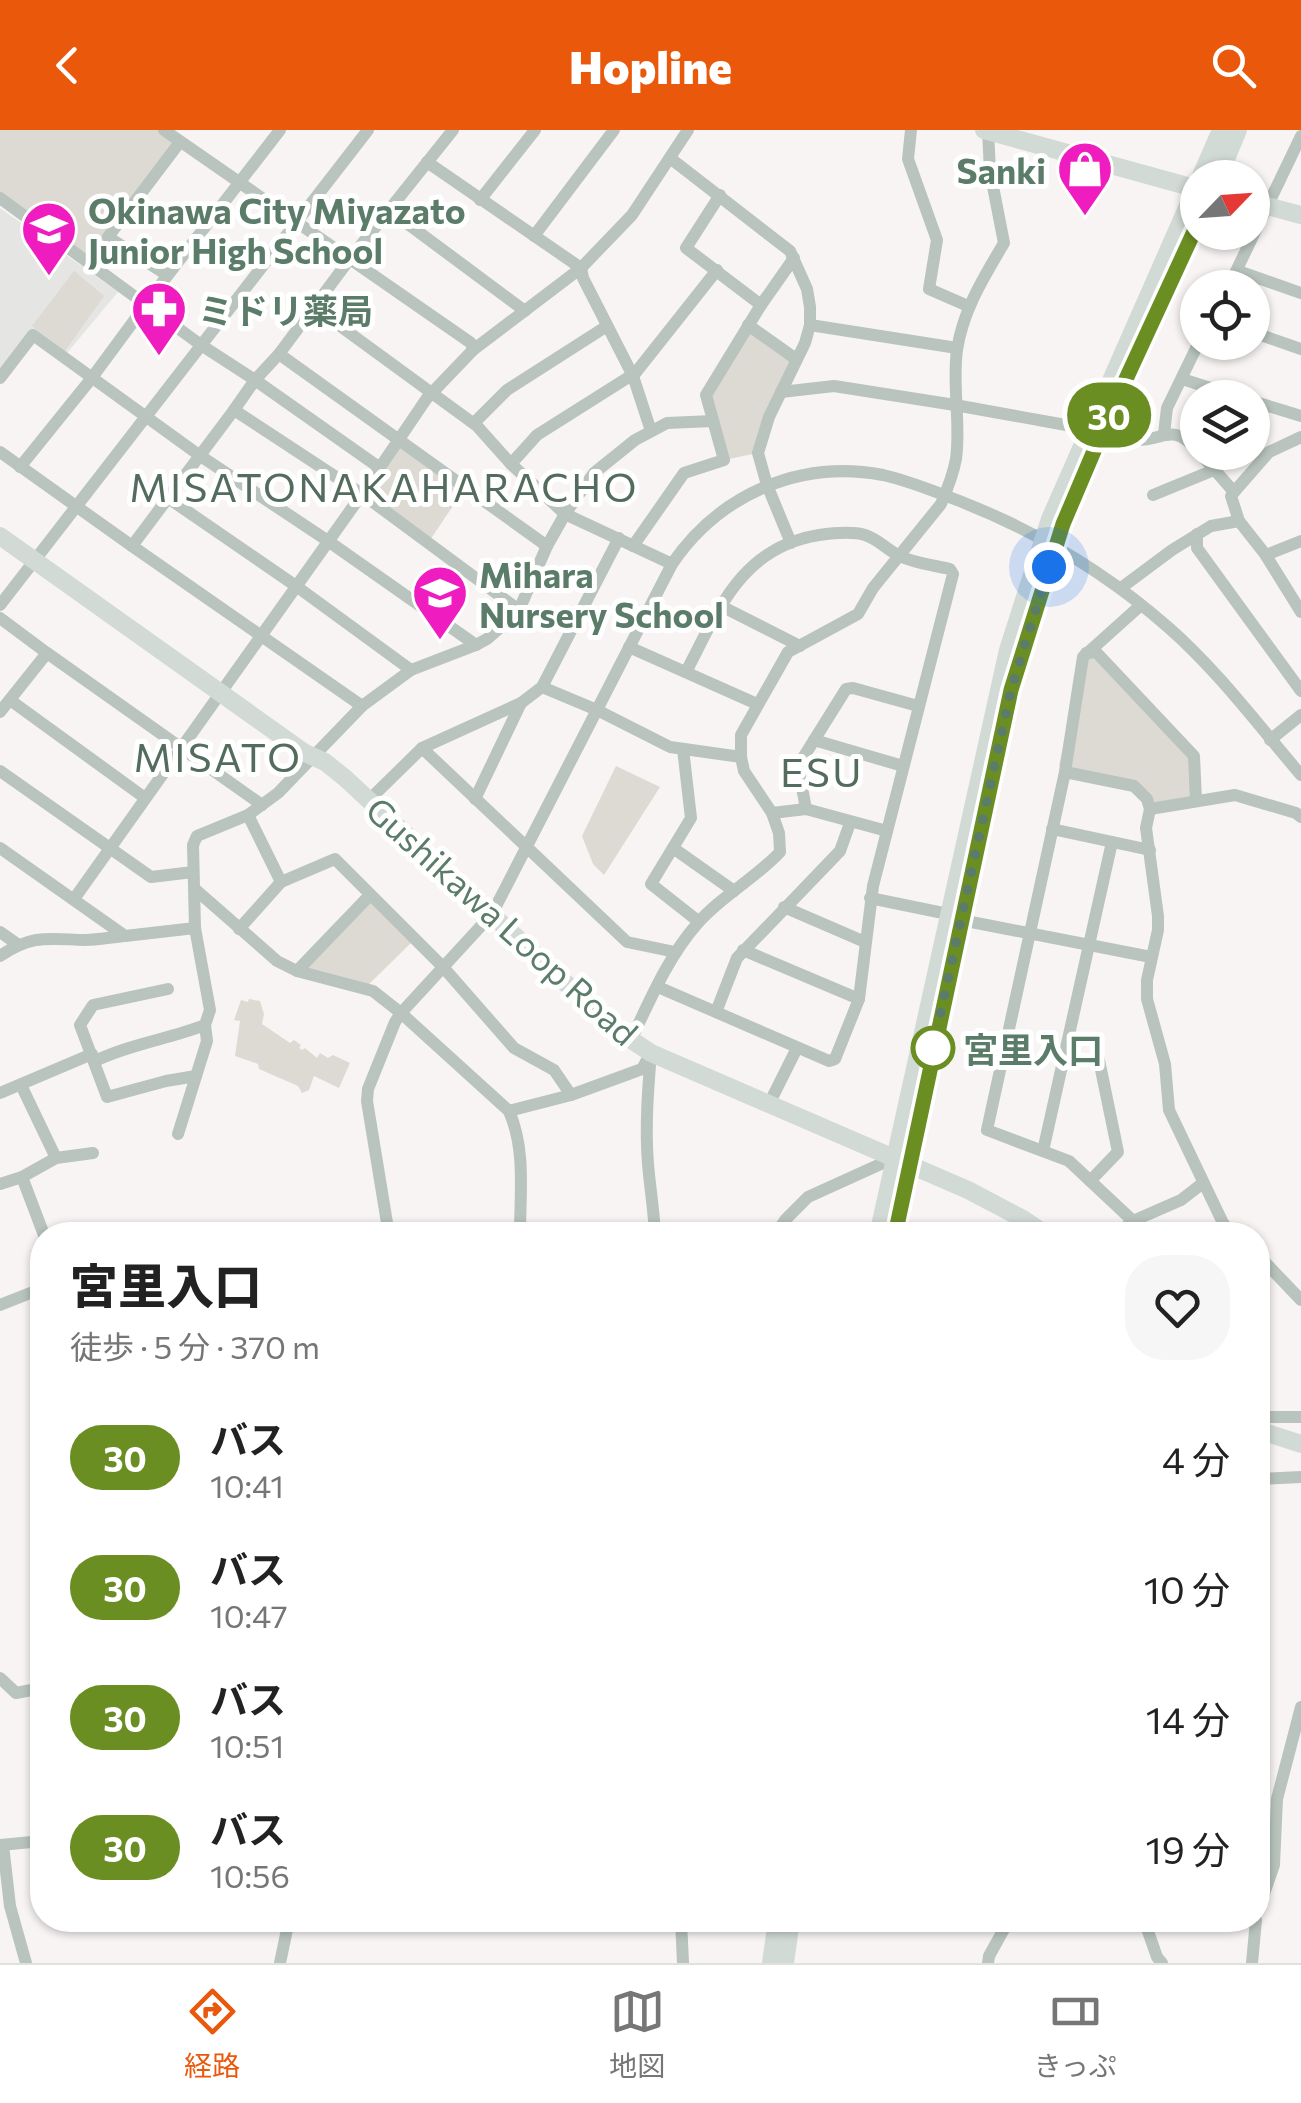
<!DOCTYPE html>
<html lang="ja">
<meta charset="utf-8">
<style>
:root{--surface:#fff;--page:#f6f6f6;--text:#222;--muted:#767676;--line:#e0e0e0;--accent:#ea580c}
body{margin:0;font-family:Commissioner,"Noto Sans JP",sans-serif;background:var(--page);color:var(--text);height:100vh;display:flex;flex-direction:column;font-size:38px;white-space:nowrap}
*{box-sizing:border-box;margin:0}
p{font-size:32px;color:var(--muted)}
.icon{flex:none;width:55px;height:55px;fill:none;stroke:currentColor;stroke-width:2;stroke-linecap:round;stroke-linejoin:round}
.map{position:relative;flex:1;overflow:hidden}
.details{position:absolute;left:30px;top:1092px;width:1240px;height:710px;display:flex;flex-direction:column;background:var(--surface);border-radius:40px;box-shadow:0 2px 8px #0004}
.details>*{flex:none}
.badge{padding:0 20px;border-radius:32px;font-size:35px;line-height:65px}
.needle{width:65px;rotate:65deg}
.fabs{position:absolute;left:1180px;top:30px;display:grid;gap:20px}
.fabs a{display:grid;place-items:center;width:90px;height:90px;border-radius:50%;background:var(--surface);box-shadow:0 2px 8px #0004;font-size:50px}
.you{position:absolute;width:50px;height:50px;margin:-25px;border:8px solid #fff;border-radius:50%;background:#1a73e8;box-shadow:0 0 0 15px #1a73e833}
.map>.badge{position:absolute;translate:-50% -50%;box-shadow:0 0 0 5px #fff}
.round{display:grid;place-items:center;flex:none;width:105px;height:105px;border-radius:40px;background:var(--page)}
.headline{display:flex;align-items:center;justify-content:space-between;height:170px;padding:0 40px}
h1{font-size:48px;font-weight:800;line-height:75px}
ul{padding:0;list-style:none}
li{display:flex;align-items:center;gap:30px;height:130px;padding:0 40px}
li div{flex:1}
li b{display:block;font-size:38px}
li em{font-style:normal}
li .badge{min-width:110px;font-weight:700;text-align:center}
header{display:flex;justify-content:space-between;align-items:center;height:130px;padding:0 40px;background:var(--accent);color:#fff;font-size:45px;font-weight:800}
.dock{display:flex;justify-content:space-around;align-items:center;height:140px;border-top:2px solid var(--line);background:var(--surface);font-size:28px;color:var(--muted)}
.dock a{display:grid;justify-items:center;gap:5px}
.dock .on{color:var(--accent)}
.map>svg:first-child{display:block}
.built{fill:#e5e6e4}
.green{fill:#ddd9d3}
.lines{fill:none;stroke-linecap:round;stroke-linejoin:round}
.minor{stroke:#b8c4bd;stroke-width:12}
.major{stroke:#d1dad5;stroke-width:18}
.line-casing{stroke:#fff;stroke-width:22}
.line{stroke:#6b8e23;stroke-width:15}
.walk{stroke:#5c7c6a;stroke-width:10;stroke-dasharray:0 18}
.stop-dot{fill:#fff;stroke:#6b8e23;stroke-width:5}
.labels{text-anchor:middle;dominant-baseline:central;stroke-width:10;stroke-linejoin:round;paint-order:stroke}
.poi-label{font-size:35px;font-weight:bold;fill:#5c7c6a;stroke:#fff;text-anchor:start}
.street-label{font-size:35px;fill:#5c7c6a;stroke:#fff}
.stop-label{font-size:35px;font-weight:bold;fill:#5c7c6a;stroke:#fff;text-anchor:start}
.quarter-label{font-size:40px;letter-spacing:2.5px;fill:#536c5e;stroke:#fff}
</style>
<header><svg class="icon" aria-label="back" viewBox="0 0 24 24"><path d="M15 5l-7 7 7 7"/></svg>Hopline<svg class="icon" aria-label="search" viewBox="0 0 24 24"><circle cx="10" cy="10" r="6"/><path d="M15 15l6 6"/></svg></header>
<div class="map">
<svg width="1301" height="1833" viewBox="0 0 1301 1833">
<rect width="100%" height="100%" fill="#f8f4f4"/>
<polygon class="built" points="0,78 118,162 67,223 32,199 0,239"/>
<g class="green">
<polygon points="0,0 164,0 180,12 87,131 0,68"/>
<polygon points="74,141 104,166 65,221 32,196"/>
<polygon points="748,195 796,229 758,323 724,330 706,265"/>
<polygon points="399,311 465,358 428,413 362,364"/>
<polygon points="1096,522 1195,629 1196,671 1150,678 1133,657 1059,636 1082,528"/>
<polygon points="616,636 660,657 604,745 593,734 582,706"/>
<polygon points="370,765 415,809 365,858 297,841"/>
<polygon points="249,869 260,871 264,884 262,894 290,913 294,910 301,915 299,918 302,920 305,918 317,928 320,923 328,928 333,925 350,933 339,958 314,946 309,960 302,963 298,956 259,939 258,934 235,926 240,891 234,890 241,870 248,872"/>
</g>
<g class="lines">
<g class="minor">
<polyline points="164,0 471,213 473,220"/>
<polyline points="453,0 349,130 279,224 547,416"/>
<polyline points="911,0 908,29 937,110 929,159 968,176"/>
<polyline points="670,28 790,121 807,159 810,177 810,195 805,213 769,287 758,323 767,355 791,413"/>
<polyline points="427,32 581,138 583,148 633,246 651,301"/>
<polyline points="0,68 201,215 255,250 380,338"/>
<polyline points="480,70 535,0"/>
<polyline points="389,80 525,181"/>
<polyline points="534,106 614,0"/>
<polyline points="1238,141 1301,163"/>
<polyline points="167,145 108,107 180,12"/>
<polyline points="1228,158 1301,6"/>
<polyline points="761,175 794,128"/>
<polyline points="314,177 477,296 511,334 565,384 672,434"/>
<polyline points="748,195 796,229"/>
<polyline points="810,195 957,218"/>
<polyline points="1252,202 1301,219"/>
<polyline points="633,246 717,140"/>
<polyline points="0,248 33,205 199,325 328,411 476,515"/>
<polyline points="1182,249 1242,268"/>
<polyline points="781,262 834,256 955,275 1088,299"/>
<polyline points="1252,271 1301,286"/>
<polyline points="234,280 255,250 279,224"/>
<polyline points="474,293 507,260 607,196"/>
<path d="M1101 302C1112 304 1125 310 1135 310 1165 311 1171 291 1198 321"/>
<polyline points="1164,304 1167,278 1199,212"/>
<polyline points="0,322 132,416"/>
<polyline points="1199,322 1234,362 1231,366 1239,391 1265,424 1301,482"/>
<polyline points="511,334 537,305 632,245"/>
<polyline points="20,337 91,249 164,150 280,0"/>
<polyline points="1234,362 1269,322 1301,307"/>
<polyline points="1153,365 1214,340"/>
<polyline points="168,368 296,456 411,540"/>
<polyline points="1197,404 1197,418 1301,561"/>
<polyline points="633,416 684,343 724,330 706,265 761,175 686,118 720,65"/>
<polyline points="1266,425 1301,411"/>
<polyline points="1121,458 1172,420 1211,396 1239,391"/>
<polyline points="0,475 368,0"/>
<polyline points="721,476 800,516"/>
<polyline points="0,488 47,523"/>
<polyline points="629,517 757,574"/>
<polyline points="1086,523 1096,522 1194,626 1196,670"/>
<polyline points="542,557 597,580 670,617 741,627"/>
<polyline points="10,570 145,668"/>
<polyline points="362,576 132,416 234,280 362,364 519,480"/>
<polyline points="0,582 47,523 262,675"/>
<polyline points="814,610 903,636"/>
<polyline points="1270,610 1301,585"/>
<polyline points="422,618 627,812 675,822"/>
<polyline points="683,619 691,688 651,754 698,791"/>
<polyline points="0,641 151,747 193,742"/>
<polyline points="1065,642 1134,656 1147,669 1150,679 1146,698 1158,786 1158,800 1147,850 1147,869 1165,934 1169,980 1223,1093 1233,1105"/>
<polyline points="370,669 422,618 521,573 542,557 619,408"/>
<polyline points="475,669 521,573"/>
<polyline points="806,679 798,636 846,559 853,558 918,576"/>
<polyline points="1150,679 1235,665 1296,683 1301,687"/>
<polyline points="772,683 806,679 887,701"/>
<polyline points="248,685 281,752"/>
<polyline points="1052,699 1150,720"/>
<polyline points="0,718 125,806 195,798"/>
<polyline points="673,718 734,761"/>
<path d="M196 760 277 831 297 841 373 861 401 883 509 981C526 1020 520 1063 520 1105"/>
<polyline points="870,768 948,784"/>
<polyline points="74,769 362,364 427,268 473,220 581,138 632,85 688,0"/>
<polyline points="784,777 865,812"/>
<polyline points="961,790 1151,827"/>
<polyline points="239,799 281,752 335,729 443,837 514,918 554,940 571,965"/>
<polyline points="0,802 17,814"/>
<polyline points="743,820 859,869"/>
<path d="M0 826C33 804 48 809 85 810 98 810 112 807 125 806"/>
<polyline points="297,841 370,765"/>
<path d="M658 857 829 931 835 929 859 869 873 756 953 444 950 439C933 435 912 433 898 425 886 419 878 409 865 405 851 401 833 403 819 405 741 417 718 481 686 542"/>
<polyline points="168,859 93,875 80,895 107,967 166,951 196,946"/>
<polyline points="716,882 737,828 840,721 850,693"/>
<path d="M631 910C650 870 668 827 697 794 721 766 755 749 780 722L779 703 772 683 744 641 741 627V605L788 522 858 484 873 458 941 374C947 360 953 345 956 329 961 293 952 256 957 220 963 180 984 147 1004 113L990 41 988 1"/>
<path d="M651 923C648 959 645 997 648 1034 650 1058 654 1081 655 1105"/>
<polyline points="1064,928 1099,930 1118,1022 1090,1051"/>
<path d="M95 931C130 914 169 909 205 895"/>
<polyline points="21,955 56,1028"/>
<polyline points="0,963 92,924"/>
<polyline points="769,974 797,918"/>
<polyline points="509,981 571,965 642,939 648,928"/>
<polyline points="178,1004 207,911 205,895 210,880 195,798 193,715 197,706 248,685 278,663 362,576 411,540 476,515 487,509 509,490 519,480 547,416 565,384 594,343 635,310 667,293 713,291"/>
<polyline points="1043,1021 1112,712"/>
<polyline points="22,1047 44,1105"/>
<polyline points="0,1054 22,1047 56,1028 93,1023"/>
<polyline points="1133,1091 1069,1031 987,1000 1065,642 1083,527 1141,475"/>
<path d="M389 1105 367 971 368 959 395 892 401 883 492 784 672 434C719 365 799 329 883 345 910 351 936 362 962 372 1038 402 1108 444 1169 498 1218 541 1258 595 1301 645"/>
<polyline points="775,1105 786,1089 808,1067 894,1028"/>
<polyline points="1116,1105 1133,1091 1181,1070 1203,1053"/>
<polyline points="1258,1125 1301,1170"/>
<polyline points="0,1175 38,1160 42,1156"/>
<polyline points="1258,1297 1266,1287 1301,1287"/>
<polyline points="1258,1349 1301,1347"/>
<polyline points="0,1548 16,1563 42,1558"/>
<polyline points="0,1715 42,1711"/>
<polyline points="3,1715 10,1776 26,1833"/>
<polyline points="1258,1781 1274,1735 1277,1669 1301,1577"/>
<polyline points="681,1790 683,1833"/>
<polyline points="1144,1790 1157,1827 1162,1833"/>
<polyline points="280,1833 289,1790"/>
<polyline points="988,1833 989,1826 1009,1790"/>
<polyline points="1252,1833 1256,1790"/>
</g>
<g class="major">
<polyline points="984,0 1198,59"/>
<polyline points="1200,48 1221,0"/>
<polyline points="1218,48 1238,0"/>
<polyline points="1252,72 1301,85"/>
<polyline points="0,406 305,623 325,632 345,648 615,899 651,923 968,1060 1023,1089 1046,1105"/>
<polyline points="1009,565 1063,394 1107,288 1198,93"/>
<polyline points="878,1105 1008,520 1050,389 1198,53"/>
<polyline points="895,1105 995,635"/>
<polyline points="1258,1300 1301,1314"/>
<polyline points="771,1833 777,1790"/>
<polyline points="785,1833 791,1790"/>
</g>
</g>
<g class="lines">
<g class="line-casing">
<polyline id="line" points="895,1105 1011,560 1063,394 1108,288 1198,93"/>
</g>
<use href="#line" class="line"/>
<polyline class="walk" points="933,918 1011,560 1049,437"/>
</g>
<defs>
<g id="shop-pin" transform="scale(2.875)"><path d="M0 17L-7.5 6A9.5 9.5 0 1 1 7.5 6Z" fill="#ef1dbf" stroke="#fff"/><path d="M-5-2.5h2.3a2.7 3.5 0 0 1 5.4 0H5L5.5 6h-11ZM-1.5-2.5h3a1.5 2.3 0 0 0-3 0Z" fill="#fff"/></g>
<g id="school-pin" transform="scale(2.875)"><path d="M0 17L-7.5 6A9.5 9.5 0 1 1 7.5 6Z" fill="#ef1dbf" stroke="#fff"/><path d="M0-5L7-2L0 1L-7-2ZM-4 1L0 2.5L4 1V4Q0 6-4 4Z" fill="#fff"/></g>
<g id="pharmacy-pin" transform="scale(2.875)"><path d="M0 17L-7.5 6A9.5 9.5 0 1 1 7.5 6Z" fill="#ef1dbf" stroke="#fff"/><path d="M-2-6h4v4h4v4h-4v4h-4v-4h-4v-4h4Z" fill="#fff"/></g>
</defs>
<g fill-rule="evenodd">
<use href="#shop-pin" x="1085" y="39"/>
<use href="#school-pin" x="49" y="99"/>
<use href="#pharmacy-pin" x="159" y="179"/>
<use href="#school-pin" x="440" y="463"/>
</g>
<circle class="stop-dot" cx="933" cy="918" r="20"/>
<g class="labels">
<g class="poi-label">
<text x="1046" y="39" text-anchor="end">Sanki</text>
<text x="88" y="79">Okinawa City Miyazato<tspan x="88" dy="40">Junior High School</tspan></text>
<text x="198" y="179">ミドリ薬局</text>
<text x="479" y="443">Mihara<tspan x="479" dy="40">Nursery School</tspan></text>
</g>
<g class="street-label">
<text transform="translate(503 790) rotate(42)">Gushikawa Loop Road</text>
</g>
<g class="stop-label">
<text x="963" y="918">宮里入口</text>
</g>
<g class="quarter-label">
<text x="384" y="355">MISATONAKAHARACHO</text>
<text x="218" y="625">MISATO</text>
<text x="822" y="640">ESU</text>
</g>
</g>
</svg>
<div class="fabs">
<a><svg class="needle" viewBox="-14 -14 28 28"><path d="M0-13l5 13h-10z" fill="#e53935"/><path d="M0 13l5-13h-10z" fill="#767676"/></svg></a>
<a><svg class="icon" aria-label="locate" viewBox="0 0 24 24"><circle cx="12" cy="12" r="6"/><path d="M12 2v4M12 18v4M2 12h4M18 12h4"/></svg></a>
<a><svg class="icon" aria-label="layers" viewBox="0 0 24 24"><path d="M12 4l9 5-9 5-9-5zM3 14l9 5 9-5"/></svg></a>
</div>
<div class="you" style="left:1049px;top:437px"></div>
<b class="badge" style="left:1109px;top:285px;background:#6b8e23;color:#fff">30</b>
<section class="details">
<div class="headline"><div><h1>宮里入口</h1><p>徒歩 · 5 分 · 370 m</p></div><a class="round"><svg class="icon" aria-label="heart" viewBox="0 0 24 24"><path d="M12 20l-8-8c-3-5 5-10 8-4 3-6 11-1 8 4z"/></svg></a></div>
<ul>
<li><span class="badge" style="background:#6b8e23;color:#fff">30</span><div><b>バス</b><p>10:41</p></div><em>4 分</em></li>
<li><span class="badge" style="background:#6b8e23;color:#fff">30</span><div><b>バス</b><p>10:47</p></div><em>10 分</em></li>
<li><span class="badge" style="background:#6b8e23;color:#fff">30</span><div><b>バス</b><p>10:51</p></div><em>14 分</em></li>
<li><span class="badge" style="background:#6b8e23;color:#fff">30</span><div><b>バス</b><p>10:56</p></div><em>19 分</em></li>
</ul>
</section>
</div>
<nav class="dock">
<a class="on"><svg class="icon" aria-label="directions" viewBox="0 0 24 24"><path d="M12 3l9 9-9 9-9-9zM9 14v-3h6M13 9l2 2-2 2"/></svg>経路</a>
<a><svg class="icon" aria-label="map" viewBox="0 0 24 24"><path d="M3 6l6-2 6 2 6-2v14l-6 2-6-2-6 2zM9 4v14M15 6v14"/></svg>地図</a>
<a><svg class="icon" aria-label="tickets" viewBox="0 0 24 24"><path d="M3 7h18v10H3zM15 7v10"/></svg>きっぷ</a>
</nav>
